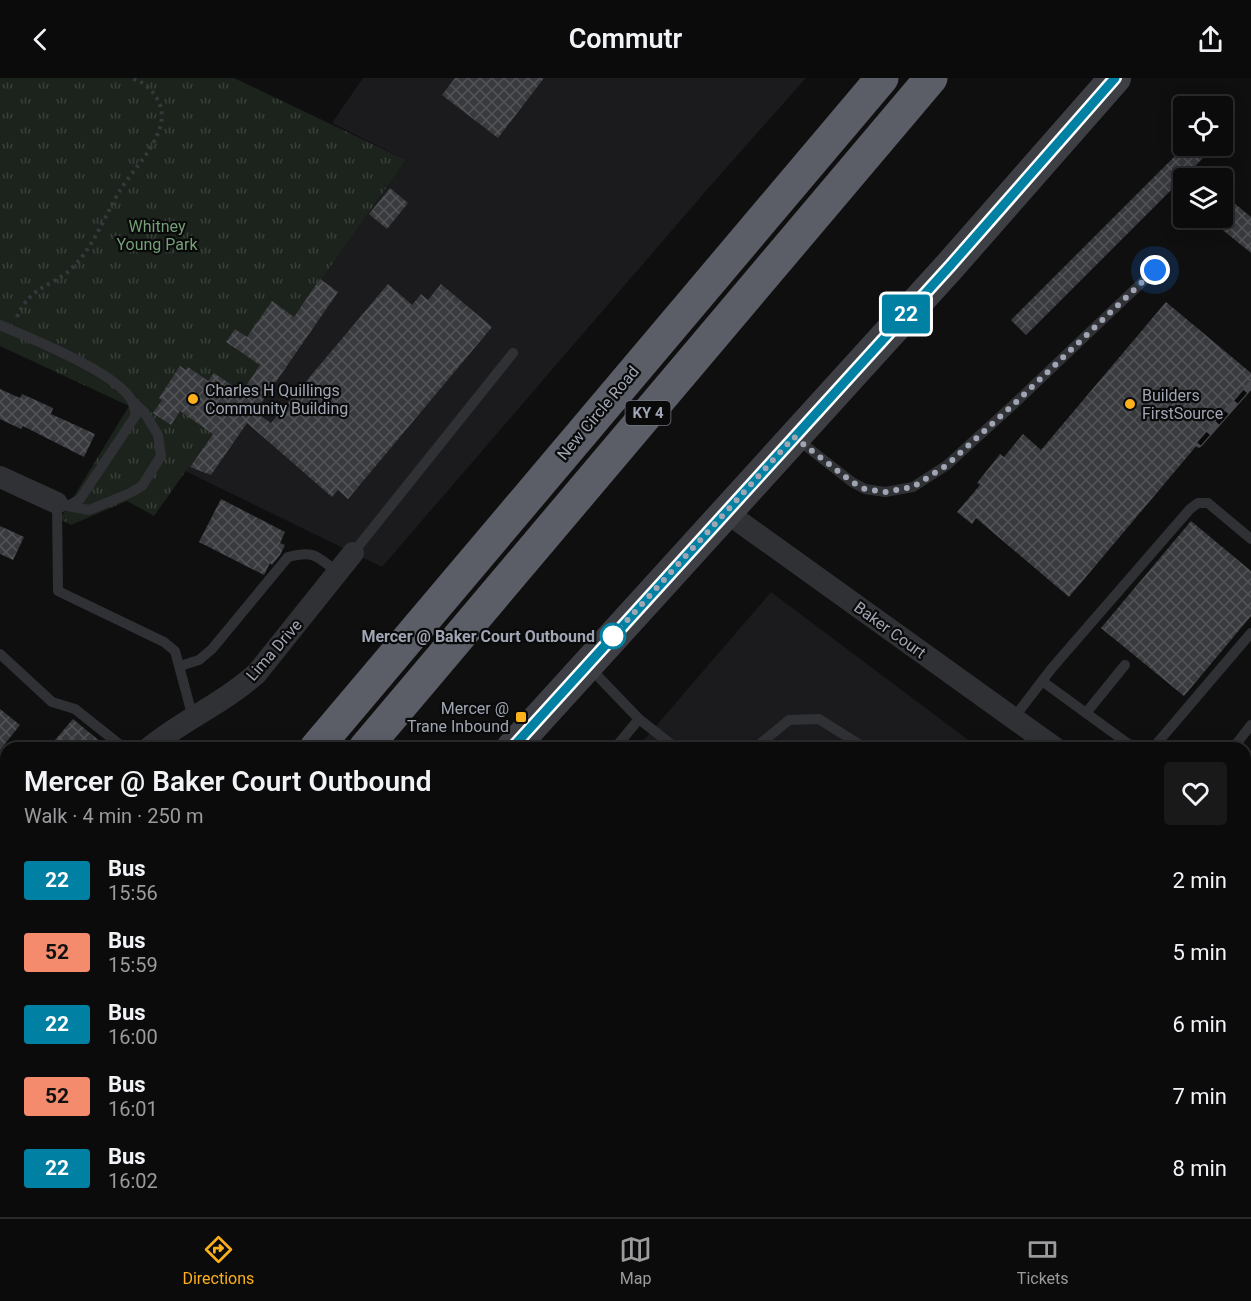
<!DOCTYPE html>
<meta charset="utf-8">
<style>
:root{--surface:#0b0b0c;--page:#19191a;--text:#f1f3f6;--muted:#9a9b9d;--line:#2b2b2d;--accent:#fbb01c}
body{margin:0;font-family:Roboto,sans-serif;background:var(--page);color:var(--text);height:100vh;display:flex;flex-direction:column;font-size:22px;white-space:nowrap}
*{box-sizing:border-box;margin:0}
p{font-size:20px;color:var(--muted)}
.icon{flex:none;width:33px;height:33px;fill:none;stroke:currentColor;stroke-width:2;stroke-linecap:round;stroke-linejoin:round}
.map{position:relative;flex:1;overflow:hidden}
.drawer{position:absolute;left:0px;top:664px;width:1251px;height:476px;display:flex;flex-direction:column;background:var(--surface);border-radius:18px 18px 0 0;box-shadow:0 3px 15px #0003,0 0 0 2px var(--line)}
.drawer>*{flex:none}
.badge{padding:0 12px;border-radius:4px;font-size:21px;line-height:39px}
.buttons{position:absolute;left:1173px;top:18px;display:grid;gap:12px}
.buttons a{display:grid;place-items:center;width:60px;height:60px;border-radius:6px;background:var(--surface);box-shadow:0 3px 15px #0003,0 0 0 2px var(--line);font-size:30px}
.you{position:absolute;width:30px;height:30px;margin:-15px;border:4px solid #fff;border-radius:50%;background:#1a73e8;box-shadow:0 0 0 9px #1a73e833}
.map>.badge{position:absolute;translate:-50% -50%;box-shadow:0 0 0 3px #fff}
.round{display:grid;place-items:center;flex:none;width:63px;height:63px;border-radius:6px;background:var(--page)}
.summary{display:flex;align-items:center;justify-content:space-between;height:102px;padding:0 24px}
h1{font-size:28px;font-weight:600;line-height:45px}
ul{padding:0;list-style:none}
li{display:flex;align-items:center;gap:18px;height:72px;padding:0 24px}
li div{flex:1}
li b{display:block;font-size:22px}
li em{font-style:normal}
li .badge{min-width:66px;font-weight:700;text-align:center}
header{display:flex;justify-content:space-between;align-items:center;height:78px;padding:0 24px;background:var(--surface);font-size:27px;font-weight:600}
.tabs{display:flex;justify-content:space-around;align-items:center;height:84px;border-top:2px solid var(--line);background:var(--surface);font-size:16px;color:var(--muted)}
.tabs a{display:grid;justify-items:center;gap:3px}
.tabs .on{color:var(--accent)}
.map>svg:first-child{display:block}
.built{fill:#1b1b1d}
.park{fill:url(#park-tufts)}
.building{fill:url(#building-cross-hatch)}
.lines{fill:none;stroke-linecap:round;stroke-linejoin:round}
.path{stroke:#36383c;stroke-width:4;stroke-dasharray:3 4.5;stroke-linecap:butt}
.lane{stroke:#303135;stroke-width:10}
.street{stroke:#303135;stroke-width:22}
.secondary{stroke:#3e3f45;stroke-width:32}
.highway{stroke:#5b5e67;stroke-width:33}
.rail-casing{stroke:#47484e;stroke-width:7}
.rail{stroke:#0a0a0b;stroke-width:4.5;stroke-dasharray:14;stroke-linecap:butt}
.line-casing{stroke:#fff;stroke-width:14}
.line{stroke:#0081a4;stroke-width:9}
.walk{stroke:#9fa5b2;stroke-width:6;stroke-dasharray:0 10.8}
.poi-dot{fill:#fbb01c;stroke:#0a0a0b;stroke-width:2}
.stop-dot{fill:#fff;stroke:#0081a4;stroke-width:3}
.labels{text-anchor:middle;dominant-baseline:central;stroke-width:4.5;stroke-linejoin:round;paint-order:stroke}
.shield{fill:#0a0a0b;stroke:#727680;stroke-width:1.5}
.shield-label{font-size:15px;font-weight:bold;fill:#9fa5b2}
.park-label{font-size:16px;fill:#749f77;stroke:#0a0a0b}
.poi-label{font-size:16px;fill:#9fa5b2;stroke:#0a0a0b;text-anchor:start}
.street-label{font-size:16px;fill:#9fa5b2;stroke:#0a0a0b}
.stop-label{font-size:16px;font-weight:bold;fill:#9fa5b2;stroke:#0a0a0b;text-anchor:end}
</style>
<header><svg class="icon" aria-label="back" viewBox="0 0 24 24"><path d="M15 5l-7 7 7 7"/></svg>Commutr<svg class="icon" aria-label="share" viewBox="0 0 24 24"><path d="M12 15V3M7 8l5-5 5 5M5 13v7h14v-7"/></svg></header>
<div class="map">
<svg width="1251" height="1139" viewBox="0 0 1251 1139">
<defs>
<pattern id="park-tufts" width="24" height="20" patternUnits="userSpaceOnUse" patternTransform="scale(1.5)"><rect width="24" height="20" fill="#1b231c"/><path d="M3 7l-1-3M5 7V3M7 7l1-3M15 17l-1-3M17 17v-4M19 17l1-3" fill="none" stroke="#39403b"/></pattern>
<pattern id="building-cross-hatch" width="8" height="8" patternUnits="userSpaceOnUse" patternTransform="scale(1.5)"><rect width="8" height="8" fill="#383a3e"/><path d="M0 0l8 8M0 8l8-8" fill="none" stroke="#525458"/></pattern>
</defs>
<rect width="100%" height="100%" fill="#0f0f10"/>
<g class="built">
<polygon points="363,0 806,0 711,107 382,489 185,393 406,82 332,45"/>
<polygon points="771,514 979,670 637,670"/>
<polygon points="1245,878 1251,883 1251,1139 169,1139 173,1134 1245,1134"/>
</g>
<polygon class="park" points="0,0 234,0 406,82 154,438 127,423 71,447 60,441 129,328 0,268"/>
<g class="building">
<polygon points="455,0 544,0 498,60 442,17"/>
<polygon points="1185,68 1215,68 1026,257 1011,242"/>
<polygon points="390,110 408,125 387,151 369,136"/>
<polygon points="1222,115 1251,139 1251,175 1208,140 1222,140"/>
<polygon points="320,201 338,214 255,334 271,345 388,206 412,227 421,216 428,222 441,206 492,249 348,421 338,412 332,419 247,345 211,397 190,389 213,356 180,333 171,347 153,335 162,322 159,320 180,288 186,292 188,289 208,303 214,295 242,314 260,287 226,264 235,251 247,259 272,223 294,239"/>
<polygon points="1166,224 1251,295 1251,303 1069,519 976,440 972,446 957,434 980,407 977,405 1000,376 1004,379 1023,356 1041,372"/>
<polygon points="0,311 20,320 22,316 53,330 51,336 95,356 84,379 23,348 21,351 0,341"/>
<polygon points="221,421 285,454 280,465 285,467 280,477 272,487 270,485 264,497 199,464"/>
<polygon points="1191,443 1251,493 1251,538 1184,618 1101,550"/>
<polygon points="0,448 24,459 13,482 0,476"/>
<polygon points="0,631 20,647 0,672"/>
<polygon points="73,641 108,670 48,670"/>
</g>
<g class="lines">
<path class="path" d="M17 239C31 206 53 210 74 188 94 167 104 140 119 114 135 87 177 51 156 19 150 9 141 3 131 0"/>
<g class="lane">
<path d="M0 247C31 261 117 294 132 323 134 327 135 333 136 337L80 421 68 428 57 425 58 513 164 564 175 573 193 640"/>
<polyline points="797,361 852,404 865,411 885,414 913,409 947,387 1014,326 1155,192"/>
<polyline points="68,428 89,432 130,415 142,408 161,378 158,357 144,334 132,323"/>
<polyline points="353,475 513,275"/>
<polyline points="0,576 52,624 75,631 124,670"/>
<path d="M180 588 199 582 212 571 288 479C314 472 317 478 337 494"/>
<polyline points="589,589 639,641 676,670"/>
<polyline points="1042,603 1134,670"/>
<polyline points="1086,635 1125,587"/>
<polyline points="1013,641 1052,590 1190,431 1198,425 1208,425 1251,461"/>
<polyline points="615,670 639,641"/>
<polyline points="755,670 789,642 819,641 865,670"/>
<polyline points="1153,670 1251,555"/>
<polyline points="1233,670 1251,647"/>
<polyline points="1245,1050 1251,1065"/>
<polyline points="194,1139 199,1134"/>
</g>
<g class="street">
<polyline points="0,399 57,425"/>
<polyline points="726,434 1055,670"/>
<path d="M149 670C183 642 224 625 257 595L353 475"/>
<polyline points="1245,806 1251,810"/>
<polyline points="0,895 6,888"/>
</g>
<g class="secondary">
<polyline points="512,670 950,188 1115,0"/>
<polyline points="119,1139 124,1134"/>
</g>
<g class="highway">
<polyline points="316,670 882,0"/>
<polyline points="365,670 931,0"/>
<polyline points="0,1044 6,1037"/>
<polyline points="0,1103 6,1096"/>
</g>
<g class="rail-casing">
<polyline id="rail" points="1199,366 1251,307"/>
</g>
<use href="#rail" class="rail"/>
</g>
<g class="lines">
<g class="line-casing">
<polyline id="line" points="512,670 950,188 1115,0"/>
</g>
<use href="#line" class="line"/>
<polyline class="walk" points="613,558 794,359 852,404 865,411 885,414 913,409 947,387 1014,326 1155,192"/>
</g>
<g class="poi-dot">
<circle cx="193" cy="321" r="6"/>
<circle cx="1130" cy="326" r="6"/>
<rect x="515" y="633" width="12" height="12" rx="3"/>
</g>
<circle class="stop-dot" cx="613" cy="558" r="12"/>
<g class="labels">
<rect class="shield" x="625.5" y="323" width="45" height="24" rx="4.5"/>
<g class="shield-label">
<text x="648" y="335">KY 4</text>
</g>
<g class="park-label">
<text x="157" y="148">Whitney<tspan x="157" dy="18">Young Park</tspan></text>
</g>
<g class="poi-label">
<text x="205" y="312">Charles H Quillings<tspan x="205" dy="18">Community Building</tspan></text>
<text x="1142" y="317">Builders<tspan x="1142" dy="18">FirstSource</tspan></text>
<text x="509" y="630" text-anchor="end">Mercer @<tspan x="509" dy="18">Trane Inbound</tspan></text>
</g>
<g class="street-label">
<text transform="translate(598 335) rotate(-50)">New Circle Road</text>
<text transform="translate(890 552) rotate(36)">Baker Court</text>
<text transform="translate(274 572) rotate(-49)">Lima Drive</text>
</g>
<g class="stop-label">
<text x="595" y="558">Mercer @ Baker Court Outbound</text>
</g>
</g>
</svg>
<div class="buttons">
<a><svg class="icon" aria-label="locate" viewBox="0 0 24 24"><circle cx="12" cy="12" r="6"/><path d="M12 2v4M12 18v4M2 12h4M18 12h4"/></svg></a>
<a><svg class="icon" aria-label="layers" viewBox="0 0 24 24"><path d="M12 4l9 5-9 5-9-5zM3 14l9 5 9-5"/></svg></a>
</div>
<div class="you" style="left:1155px;top:192px"></div>
<b class="badge" style="left:906px;top:236px;background:#0081a4;color:#fff">22</b>
<section class="drawer">
<div class="summary"><div><h1>Mercer @ Baker Court Outbound</h1><p>Walk · 4 min · 250 m</p></div><a class="round"><svg class="icon" aria-label="heart" viewBox="0 0 24 24"><path d="M12 20l-8-8c-3-5 5-10 8-4 3-6 11-1 8 4z"/></svg></a></div>
<ul>
<li><span class="badge" style="background:#0081a4;color:#fff">22</span><div><b>Bus</b><p>15:56</p></div><em>2 min</em></li>
<li><span class="badge" style="background:#f58b6d;color:#111">52</span><div><b>Bus</b><p>15:59</p></div><em>5 min</em></li>
<li><span class="badge" style="background:#0081a4;color:#fff">22</span><div><b>Bus</b><p>16:00</p></div><em>6 min</em></li>
<li><span class="badge" style="background:#f58b6d;color:#111">52</span><div><b>Bus</b><p>16:01</p></div><em>7 min</em></li>
<li><span class="badge" style="background:#0081a4;color:#fff">22</span><div><b>Bus</b><p>16:02</p></div><em>8 min</em></li>
</ul>
</section>
</div>
<nav class="tabs">
<a class="on"><svg class="icon" aria-label="directions" viewBox="0 0 24 24"><path d="M12 3l9 9-9 9-9-9zM9 14v-3h6M13 9l2 2-2 2"/></svg>Directions</a>
<a><svg class="icon" aria-label="map" viewBox="0 0 24 24"><path d="M3 6l6-2 6 2 6-2v14l-6 2-6-2-6 2zM9 4v14M15 6v14"/></svg>Map</a>
<a><svg class="icon" aria-label="tickets" viewBox="0 0 24 24"><path d="M3 7h18v10H3zM15 7v10"/></svg>Tickets</a>
</nav>
